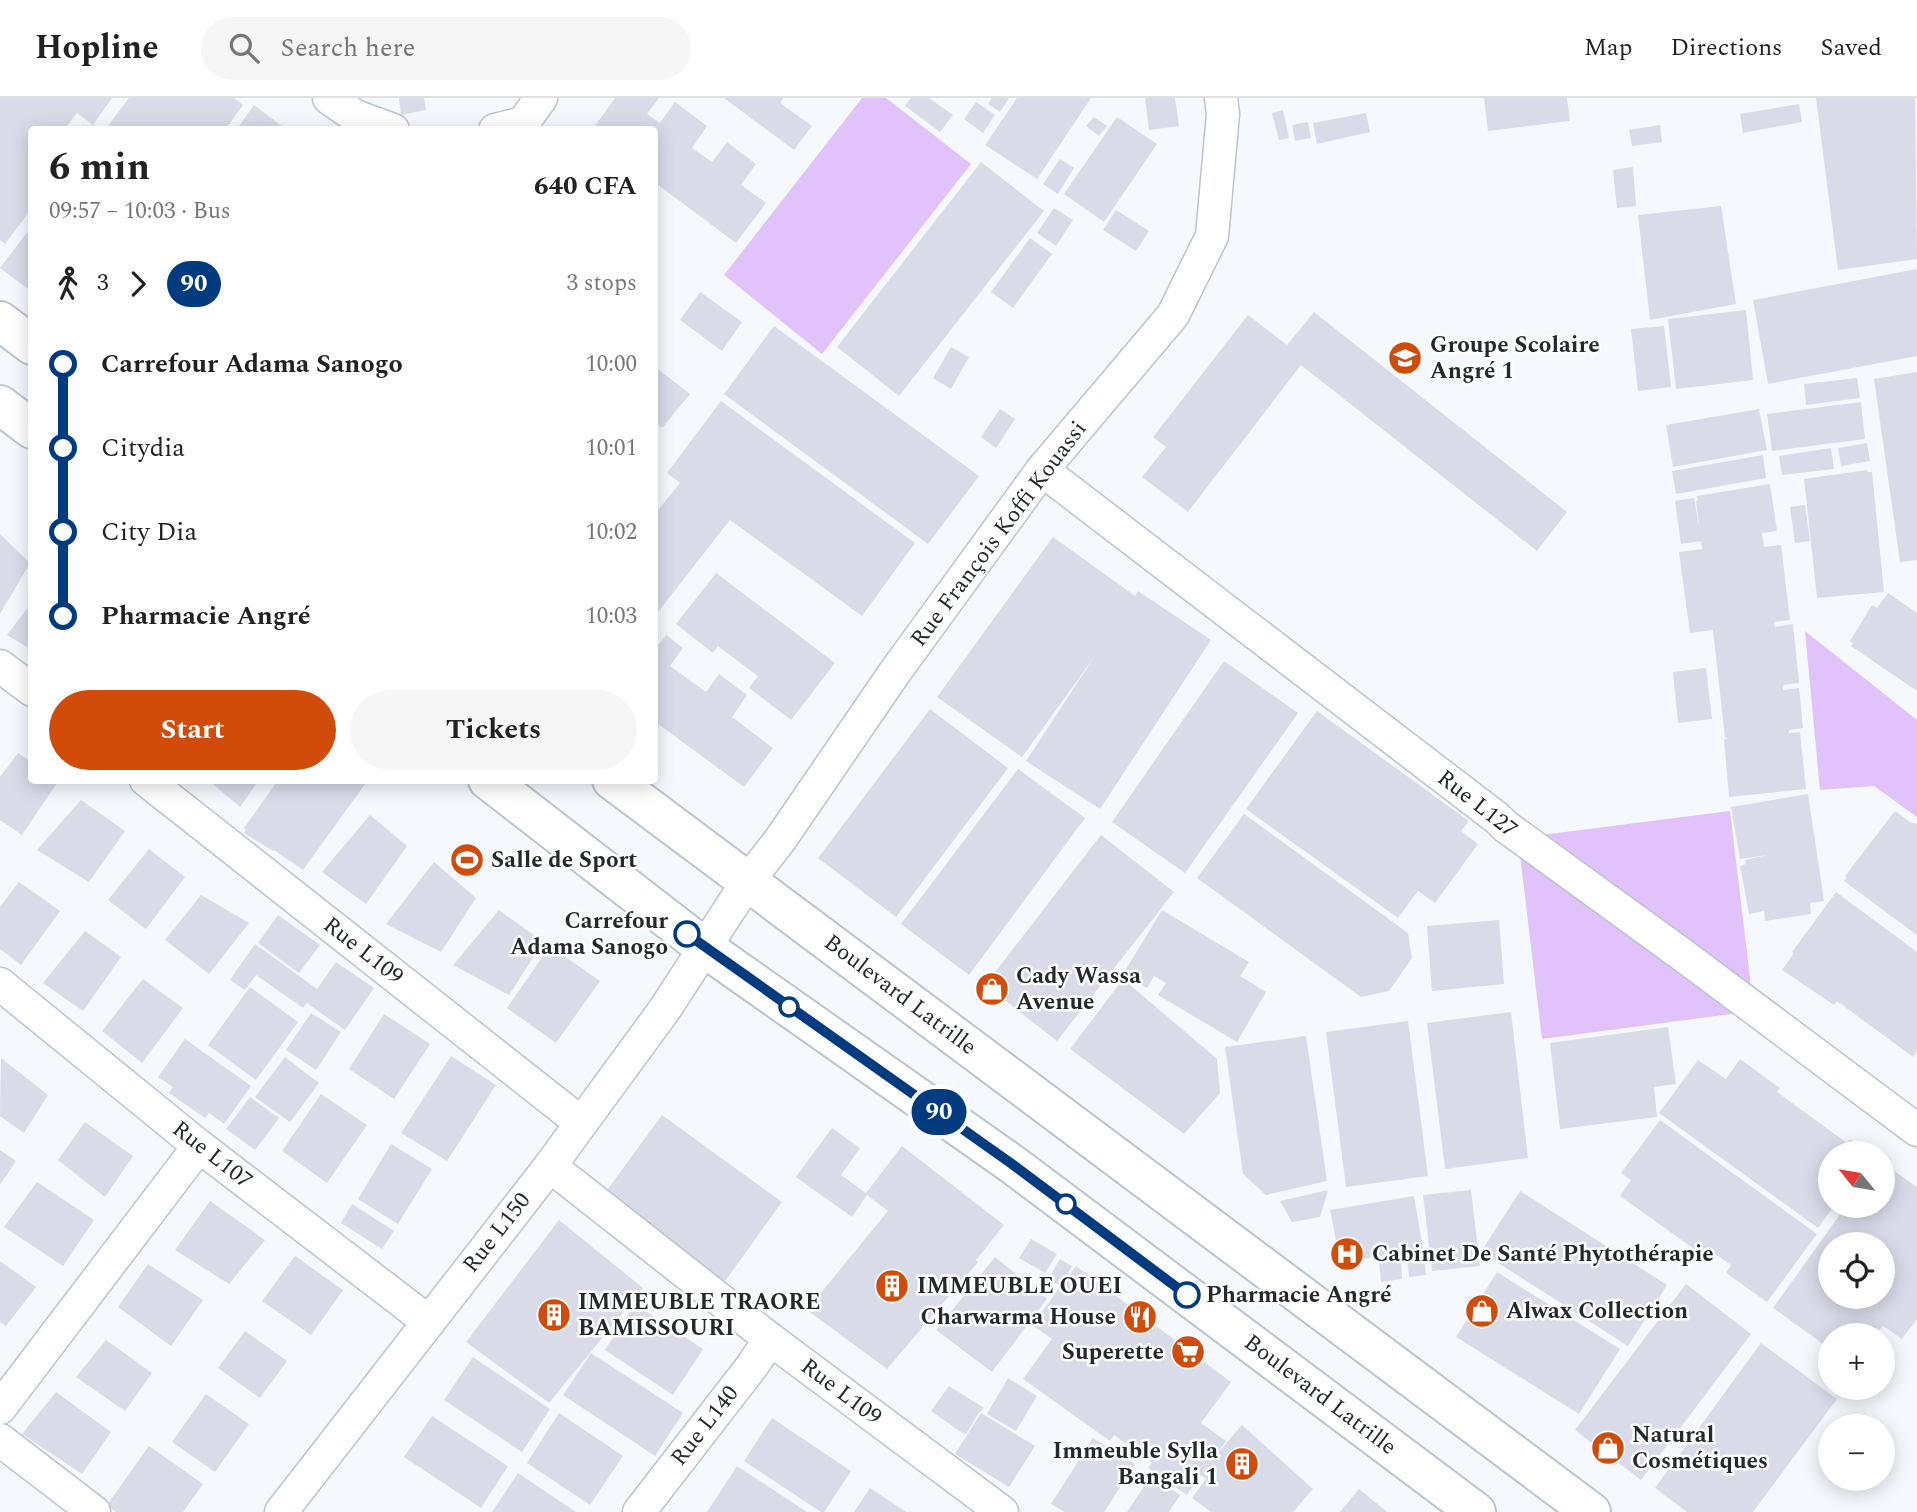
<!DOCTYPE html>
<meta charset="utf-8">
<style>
:root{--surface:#fff;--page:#f6f6f6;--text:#222;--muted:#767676;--line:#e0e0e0;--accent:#d14c0a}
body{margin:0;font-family:Spectral,serif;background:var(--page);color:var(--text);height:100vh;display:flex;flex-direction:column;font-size:26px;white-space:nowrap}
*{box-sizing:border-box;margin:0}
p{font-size:23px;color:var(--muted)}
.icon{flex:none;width:38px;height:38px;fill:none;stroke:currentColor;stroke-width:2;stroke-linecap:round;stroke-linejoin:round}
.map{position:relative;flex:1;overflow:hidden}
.panel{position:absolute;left:28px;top:28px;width:630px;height:658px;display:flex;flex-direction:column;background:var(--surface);border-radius:7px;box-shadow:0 4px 18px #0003}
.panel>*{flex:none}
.badge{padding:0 14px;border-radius:23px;font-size:24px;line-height:46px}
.needle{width:46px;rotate:300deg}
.tools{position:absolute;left:1818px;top:1043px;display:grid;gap:14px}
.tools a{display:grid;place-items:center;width:77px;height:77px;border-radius:50%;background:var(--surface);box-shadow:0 4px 18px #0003;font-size:35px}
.map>.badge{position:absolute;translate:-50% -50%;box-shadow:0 0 0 4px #fff}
.legs{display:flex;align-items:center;gap:10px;height:77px;padding:0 21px;font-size:23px}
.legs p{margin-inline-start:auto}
.head{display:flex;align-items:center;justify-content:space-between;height:119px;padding:0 21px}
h1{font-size:38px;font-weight:700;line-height:52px}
.cta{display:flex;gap:14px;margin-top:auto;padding:14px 21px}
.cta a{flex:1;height:80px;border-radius:42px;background:var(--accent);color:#fff;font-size:28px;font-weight:700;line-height:80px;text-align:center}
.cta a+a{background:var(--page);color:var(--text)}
ul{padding:0 21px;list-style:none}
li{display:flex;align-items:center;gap:24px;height:84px;font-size:26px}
li i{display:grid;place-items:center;width:10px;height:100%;margin:0 9px;background:currentColor}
li i::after{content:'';width:18px;height:18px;margin:-9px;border:5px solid;border-radius:50%;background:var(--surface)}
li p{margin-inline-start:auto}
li:first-child i{background:linear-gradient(#0000 50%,currentColor 0)}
li:last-child i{background:linear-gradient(currentColor 50%,#0000 0)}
header{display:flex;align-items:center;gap:42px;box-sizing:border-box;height:98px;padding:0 35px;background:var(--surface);border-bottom:2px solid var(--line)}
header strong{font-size:33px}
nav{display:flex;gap:38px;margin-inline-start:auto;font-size:24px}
.search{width:490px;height:63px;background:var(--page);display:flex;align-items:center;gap:18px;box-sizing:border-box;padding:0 24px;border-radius:38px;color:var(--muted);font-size:26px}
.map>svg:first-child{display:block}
.green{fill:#e1c2fb}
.building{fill:#d9dbe9;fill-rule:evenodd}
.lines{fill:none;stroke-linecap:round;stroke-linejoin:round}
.street-casing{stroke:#b9c4cf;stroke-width:35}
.secondary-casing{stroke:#b9c4cf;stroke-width:42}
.street{stroke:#fff;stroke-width:32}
.secondary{stroke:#fff;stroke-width:38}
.line-1-casing{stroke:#fff;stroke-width:16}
.line-1{stroke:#003b80;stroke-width:10}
.stop-1-dot{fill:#fff;stroke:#003b80;stroke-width:3.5}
.labels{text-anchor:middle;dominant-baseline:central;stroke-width:5;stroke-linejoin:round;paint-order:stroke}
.poi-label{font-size:23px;font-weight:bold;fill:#25292d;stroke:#fff;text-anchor:start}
.street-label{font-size:23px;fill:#25292d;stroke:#fff}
.stop-label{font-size:23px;font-weight:bold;fill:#25292d;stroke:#fff;text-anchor:end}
</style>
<header>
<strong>Hopline</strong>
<div class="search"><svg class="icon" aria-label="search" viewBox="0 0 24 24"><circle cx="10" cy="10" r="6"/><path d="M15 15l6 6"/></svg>Search here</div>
<nav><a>Map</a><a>Directions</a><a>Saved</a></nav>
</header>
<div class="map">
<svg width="1917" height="1414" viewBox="0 0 1917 1414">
<rect width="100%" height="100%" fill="#f5f9fd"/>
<g class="green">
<polygon points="862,0 886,0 971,66 822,256 724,177"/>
<polygon points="1805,533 1917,622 1917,719 1874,688 1820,692"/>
<polygon points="1730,713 1754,913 1542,941 1518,740"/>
</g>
<g class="building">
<polygon points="0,0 112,0 93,27 77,15 64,32 32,32 32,110 5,146 0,142"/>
<polygon points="129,0 234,0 243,7 225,32 105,32"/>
<polygon points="399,0 424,0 426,12 401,17"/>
<polygon points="615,0 659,0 647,16 660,25 675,4 707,28 692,50 712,64 727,44 756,66 741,87 766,105 736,145 654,84 654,32 592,32"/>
<polygon points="724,0 783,0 780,5 812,28 794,52"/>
<polygon points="911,0 929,0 953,17 940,34 905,8"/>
<polygon points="992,0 1009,0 1000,14 988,6"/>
<polygon points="1017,0 1091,0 1037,81 985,47"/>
<polygon points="1145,0 1175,0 1179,28 1149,32"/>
<polygon points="1484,0 1567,0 1570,23 1488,33"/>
<polygon points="1816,0 1915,0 1917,161 1838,172"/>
<polygon points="976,4 995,17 983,35 964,21"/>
<polygon points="1799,6 1802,24 1743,35 1740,16"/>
<polygon points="254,7 287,32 236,32"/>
<polygon points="1283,12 1289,40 1279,42 1272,15"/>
<polygon points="1366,15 1370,34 1317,46 1313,25"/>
<polygon points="1094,19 1107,28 1099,38 1086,28"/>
<polygon points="1117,19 1157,46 1104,124 1064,96"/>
<polygon points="1308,24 1311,40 1295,43 1292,27"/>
<polygon points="1660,27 1662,44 1632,48 1629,32"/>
<polygon points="1060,61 1074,70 1058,96 1043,86"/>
<polygon points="981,64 1044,113 899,298 837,249"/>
<polygon points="1633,69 1636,108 1617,110 1613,72"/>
<polygon points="1721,108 1736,206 1650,222 1638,117"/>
<polygon points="1054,110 1073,122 1056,148 1037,135"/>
<polygon points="1116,112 1149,133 1136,153 1103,132"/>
<polygon points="32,128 32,194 0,170"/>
<polygon points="1030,140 1052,156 1013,210 991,194"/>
<polygon points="1917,171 1917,258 1768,286 1753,202"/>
<polygon points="700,194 742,224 722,253 680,222"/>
<polygon points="1746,212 1753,282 1676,291 1668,221"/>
<polygon points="1314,214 1567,414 1537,453 1301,267 1188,414 1142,379 1166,349 1153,339 1248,217 1287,247"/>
<polygon points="774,228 979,378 928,446 724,296"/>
<polygon points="1664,228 1671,289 1638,293 1631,231"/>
<polygon points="951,249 969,259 951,291 933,280"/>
<polygon points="654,268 690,296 662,330 654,324"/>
<polygon points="1917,274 1917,462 1900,464 1874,281"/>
<polygon points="1857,280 1860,300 1806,307 1804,286"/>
<polygon points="721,303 915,445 862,518 730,422 654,519 654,417 680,385 667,375"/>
<polygon points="1861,304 1865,341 1772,353 1767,316"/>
<polygon points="1000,311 1015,321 996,350 981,339"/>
<polygon points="1759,311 1767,352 1673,369 1666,327"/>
<polygon points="1867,345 1870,363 1841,368 1838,350"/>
<polygon points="1831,350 1834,371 1782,377 1779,358"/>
<polygon points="1763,357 1766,380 1676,396 1672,373"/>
<polygon points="1867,372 1867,374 1872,374 1884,494 1817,500 1804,381"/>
<polygon points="1770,386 1777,433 1762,435 1764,449 1781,447 1790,522 1774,524 1775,529 1793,526 1799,585 1783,587 1783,592 1799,590 1803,630 1789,632 1789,635 1800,634 1806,691 1729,699 1724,641 1728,641 1725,639 1713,532 1690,535 1679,454 1702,451 1701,443 1681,446 1675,403 1694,400 1700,433 1696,403 1698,402 1697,398"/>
<polygon points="1805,407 1810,443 1795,445 1790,409"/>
<polygon points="0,436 30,465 0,516"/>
<polygon points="1053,439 1135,498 1138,493 1211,542 1100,711 1026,663 1095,558 1022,659 937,599"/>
<polygon points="716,475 835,565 791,622 749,590 758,578 718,548 713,555 676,526"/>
<polygon points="1888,495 1917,515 1917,593 1851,548 1853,545 1850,543 1872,507 1877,510"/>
<polygon points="32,504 32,552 7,537"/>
<polygon points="666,537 683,550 670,568 706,594 719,576 747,597 732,619 773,650 744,689 654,623 654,553"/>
<polygon points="1224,563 1298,615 1185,775 1112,724"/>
<polygon points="1706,570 1712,621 1678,625 1673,574"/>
<polygon points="930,611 1008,670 896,819 818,760"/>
<polygon points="1317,613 1469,723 1461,733 1478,746 1435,805 1418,793 1398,820 1246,711"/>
<polygon points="18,655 32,664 32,682 59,682 22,737 0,722 0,679"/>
<polygon points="1018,671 1085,720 969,877 901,826"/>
<polygon points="208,682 259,682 240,709"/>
<polygon points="278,682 368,682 303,772 274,752 273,753 244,735 246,732 244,730"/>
<polygon points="1808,696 1824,803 1810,805 1811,816 1765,823 1764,813 1749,816 1740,768 1746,766 1745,762 1767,757 1740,761 1731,709"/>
<polygon points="81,702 125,733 89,784 37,752"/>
<polygon points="1895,713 1910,724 1917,726 1917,837 1844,783 1847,779 1845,778"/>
<polygon points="1244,716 1408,835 1412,860 1389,893 1361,899 1197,780"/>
<polygon points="370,717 407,748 366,806 322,774"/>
<polygon points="1101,737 1174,794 1057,943 985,887"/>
<polygon points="149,751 185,779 146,831 108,802"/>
<polygon points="434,764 476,800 441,854 386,826"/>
<polygon points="19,784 60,813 21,867 0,851 0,809"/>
<polygon points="1836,794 1917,854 1917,953 1913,959 1837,903 1834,907 1782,872 1794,855 1792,854"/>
<polygon points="201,797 249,825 209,876 165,842"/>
<polygon points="499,812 543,844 509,897 453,867"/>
<polygon points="1162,812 1249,864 1240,878 1266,894 1237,944 1158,897 1166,885 1154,878 1147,890 1123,876"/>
<polygon points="278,817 320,847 299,875 258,845"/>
<polygon points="1499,822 1504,886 1432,893 1427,828"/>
<polygon points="85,833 121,859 83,913 43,885"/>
<polygon points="255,846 317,891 336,864 374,890 345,932 307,905 303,910 256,877 245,892 230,882"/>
<polygon points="550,848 600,883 556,945 507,910"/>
<polygon points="143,881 183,910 142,965 102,933"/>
<polygon points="1123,881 1217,961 1220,995 1184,1036 1070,951"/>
<polygon points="250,889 298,924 256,982 208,947"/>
<polygon points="1511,914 1528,1060 1445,1071 1427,925"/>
<polygon points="311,915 341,934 316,972 286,952"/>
<polygon points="384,916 430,946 394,1001 349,971"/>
<polygon points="1408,923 1428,1078 1346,1089 1326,934"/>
<polygon points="1668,929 1676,986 1654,989 1657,1019 1560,1031 1550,945"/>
<polygon points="1306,938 1327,1083 1266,1097 1243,1076 1225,949"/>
<polygon points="185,941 251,988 224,1026 209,1015 205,1020 169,995 173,989 158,979"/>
<polygon points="451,958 496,987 447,1063 401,1035"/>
<polygon points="285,959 319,985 290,1024 255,999"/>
<polygon points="1,960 48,997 24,1035 0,1018"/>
<polygon points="1740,961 1780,990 1777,994 1847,1045 1850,1041 1869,1055 1830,1055 1830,1108 1834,1108 1818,1130 1659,1015 1698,962 1726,981"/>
<polygon points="321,996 367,1027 327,1085 282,1053"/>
<polygon points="250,999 279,1020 255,1052 226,1031"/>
<polygon points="662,1017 782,1104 723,1186 602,1099"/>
<polygon points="1660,1022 1817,1136 1767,1204 1726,1175 1731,1167 1715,1156 1711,1163 1620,1098 1631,1082 1621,1075"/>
<polygon points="85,1024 133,1058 105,1099 58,1062"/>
<polygon points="832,1030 860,1050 841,1077 866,1095 902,1048 1004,1127 976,1162 978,1164 887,1271 807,1212 888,1113 867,1097 852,1119 796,1079"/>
<polygon points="391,1046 432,1071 398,1126 358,1101"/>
<polygon points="0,1052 16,1063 0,1087"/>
<path d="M1883 1065 1917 1089V1221L1902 1241 1883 1228 1876 1237H1845L1837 1231 1830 1237 1826 1248 1773 1210 1846 1108H1883ZM1830 1146H1883V1199H1830Z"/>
<polygon points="37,1084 94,1122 63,1168 4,1129"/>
<polygon points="1328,1092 1320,1119 1292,1124 1280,1103"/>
<polygon points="1471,1092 1480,1168 1432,1173 1423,1097"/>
<polygon points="1520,1093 1667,1187 1628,1248 1481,1154"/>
<polygon points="1414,1098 1423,1151 1350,1163 1339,1157 1330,1112"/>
<polygon points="210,1103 265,1142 229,1186 175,1152"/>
<polygon points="352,1106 394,1133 382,1151 341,1125"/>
<polygon points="559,1122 643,1190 549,1305 466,1244"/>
<polygon points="1031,1141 1057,1156 1045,1175 1019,1160"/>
<polygon points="1424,1156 1426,1177 1409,1179 1407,1158"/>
<polygon points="295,1158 343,1192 311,1237 262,1203"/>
<polygon points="995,1159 1047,1201 992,1274 936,1232"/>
<polygon points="1060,1161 1072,1168 1068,1175 1070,1176 1076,1168 1231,1284 1201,1325 1226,1343 1216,1357 1242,1327 1313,1391 1293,1414 1211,1414 1192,1400 1206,1381 1201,1377 1187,1397 1148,1370 1152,1365 1114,1337 1110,1343 1023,1281 1052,1241 1032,1227 1061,1188 1048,1181"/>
<polygon points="1401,1162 1402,1181 1381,1184 1379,1164"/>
<polygon points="0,1163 36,1189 6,1228 0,1224"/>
<polygon points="148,1166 203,1202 171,1248 118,1209"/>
<polygon points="1497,1174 1620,1251 1579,1316 1456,1239"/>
<polygon points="1686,1186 1751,1236 1641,1382 1575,1332"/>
<polygon points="635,1206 703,1251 673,1297 605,1252"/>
<polygon points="245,1233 287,1263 260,1300 218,1270"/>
<polygon points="106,1242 152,1275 125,1313 76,1279"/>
<polygon points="1761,1245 1837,1301 1753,1414 1687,1414 1655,1390"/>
<polygon points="591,1255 683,1315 655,1358 563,1297"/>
<polygon points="473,1259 550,1311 522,1354 444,1302"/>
<polygon points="1008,1280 1037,1298 1016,1333 987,1316"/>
<polygon points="949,1288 984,1310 978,1316 966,1336 964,1336 931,1313"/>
<polygon points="56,1294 111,1334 82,1376 22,1336"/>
<polygon points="206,1296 249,1326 215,1374 172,1344"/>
<polygon points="559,1315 623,1358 590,1407 527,1365"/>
<polygon points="981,1315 1035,1348 1009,1389 955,1356"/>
<polygon points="432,1318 508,1368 481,1410 404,1359"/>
<polygon points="772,1320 851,1373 824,1414 821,1414 744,1363"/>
<polygon points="1093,1340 1135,1366 1104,1414 1065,1414 1051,1406"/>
<polygon points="149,1348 203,1386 183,1414 116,1414 107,1407"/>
<polygon points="737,1368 807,1414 707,1414"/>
<polygon points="518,1375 576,1414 492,1414"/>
<polygon points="1151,1378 1180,1397 1169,1414 1127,1414"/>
<polygon points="870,1390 906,1414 854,1414"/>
<polygon points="1359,1391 1387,1414 1340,1414"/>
</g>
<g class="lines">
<g class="street-casing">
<g id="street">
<polyline points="329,0 355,18 393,32"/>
<polyline points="495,32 523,25 541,0"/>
<polyline points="1042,372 1497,720 1505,728 1684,858 1917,1032"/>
<polyline points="0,568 32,592"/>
<polyline points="146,682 580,1024"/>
<polyline points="0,886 199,1048 429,1224"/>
<polyline points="550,1068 770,1241 1002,1414"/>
<polyline points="0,1310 199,1048"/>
<polyline points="0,1342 94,1414"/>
<polyline points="281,1414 550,1068 665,911 748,783 780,742 895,574 1042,372 1173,217 1212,138 1223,16 1221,0"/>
<polyline points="639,1414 752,1268 770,1241"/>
</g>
</g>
<g class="secondary-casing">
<g id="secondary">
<polyline points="0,223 32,247"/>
<polyline points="0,307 32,331"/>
<polyline points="488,682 705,850 1012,1066 1476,1414"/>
<polyline points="612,682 1591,1414"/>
</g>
</g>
<use href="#street" class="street"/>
<use href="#secondary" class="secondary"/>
</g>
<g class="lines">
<g class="line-1-casing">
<polyline id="line-1" points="687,836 1012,1066 1187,1197"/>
</g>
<use href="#line-1" class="line-1"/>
</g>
<defs>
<g id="school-disc" transform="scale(1.75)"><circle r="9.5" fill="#d14c0a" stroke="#fff"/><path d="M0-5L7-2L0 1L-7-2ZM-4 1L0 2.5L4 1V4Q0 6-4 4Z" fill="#fff"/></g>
<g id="stadium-disc" transform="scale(1.75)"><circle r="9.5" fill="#d14c0a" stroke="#fff"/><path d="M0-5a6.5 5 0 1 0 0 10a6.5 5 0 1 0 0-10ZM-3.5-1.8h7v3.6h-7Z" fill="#fff"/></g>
<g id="shop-disc" transform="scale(1.75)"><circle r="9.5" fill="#d14c0a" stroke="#fff"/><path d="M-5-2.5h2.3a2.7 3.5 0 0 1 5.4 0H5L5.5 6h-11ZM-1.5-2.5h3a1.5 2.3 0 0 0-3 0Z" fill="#fff"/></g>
<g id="hospital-disc" transform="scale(1.75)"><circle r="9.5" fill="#d14c0a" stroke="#fff"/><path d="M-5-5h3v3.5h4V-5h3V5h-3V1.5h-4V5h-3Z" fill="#fff"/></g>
<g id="building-disc" transform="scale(1.75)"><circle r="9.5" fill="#d14c0a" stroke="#fff"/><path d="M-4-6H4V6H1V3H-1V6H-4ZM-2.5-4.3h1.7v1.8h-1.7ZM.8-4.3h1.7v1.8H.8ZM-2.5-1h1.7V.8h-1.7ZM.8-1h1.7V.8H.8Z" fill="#fff"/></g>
<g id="restaurant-disc" transform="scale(1.75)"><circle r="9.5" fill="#d14c0a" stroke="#fff"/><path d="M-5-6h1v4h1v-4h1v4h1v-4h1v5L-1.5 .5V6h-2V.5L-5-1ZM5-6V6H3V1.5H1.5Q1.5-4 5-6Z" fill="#fff"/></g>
<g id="supermarket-disc" transform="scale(1.75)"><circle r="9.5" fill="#d14c0a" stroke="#fff"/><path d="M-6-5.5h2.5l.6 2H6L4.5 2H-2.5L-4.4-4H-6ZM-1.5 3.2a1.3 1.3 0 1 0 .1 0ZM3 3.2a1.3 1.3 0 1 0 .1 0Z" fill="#fff"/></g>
</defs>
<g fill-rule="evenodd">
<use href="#school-disc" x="1405" y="260"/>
<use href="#stadium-disc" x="467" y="762"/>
<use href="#shop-disc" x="992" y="891"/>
<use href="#hospital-disc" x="1347" y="1156"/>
<use href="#building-disc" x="892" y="1188"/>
<use href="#shop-disc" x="1482" y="1213"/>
<use href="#building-disc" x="554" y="1217"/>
<use href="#restaurant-disc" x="1140" y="1219"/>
<use href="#supermarket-disc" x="1188" y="1254"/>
<use href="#shop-disc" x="1608" y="1350"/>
<use href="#building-disc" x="1242" y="1366"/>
</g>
<g class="stop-1-dot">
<circle cx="687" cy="836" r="12"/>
<circle cx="789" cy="909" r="9"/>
<circle cx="1066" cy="1106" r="9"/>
<circle cx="1187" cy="1197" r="12"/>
</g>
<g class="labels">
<g class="poi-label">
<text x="1430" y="247">Groupe Scolaire<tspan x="1430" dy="26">Angré 1</tspan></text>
<text x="491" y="762">Salle de Sport</text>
<text x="1016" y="878">Cady Wassa<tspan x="1016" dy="26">Avenue</tspan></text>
<text x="1372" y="1156">Cabinet De Santé Phytothérapie</text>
<text x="917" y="1188">IMMEUBLE OUEI</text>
<text x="578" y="1204">IMMEUBLE TRAORE<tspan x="578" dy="26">BAMISSOURI</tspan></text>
<text x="1506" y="1213">Alwax Collection</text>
<text x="1116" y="1219" text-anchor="end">Charwarma House</text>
<text x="1164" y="1254" text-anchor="end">Superette</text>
<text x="1632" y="1337">Natural<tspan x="1632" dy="26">Cosmétiques</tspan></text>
<text x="1218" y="1353" text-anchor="end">Immeuble Sylla<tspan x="1218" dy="26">Bangali 1</tspan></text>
</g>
<g class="street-label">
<text transform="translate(999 436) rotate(-53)">Rue François Koffi Kouassi</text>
<text transform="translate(1477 706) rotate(38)">Rue L127</text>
<text transform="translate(363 853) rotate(38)">Rue L109</text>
<text transform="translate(900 897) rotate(37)">Boulevard Latrille</text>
<text transform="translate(212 1057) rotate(38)">Rue L107</text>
<text transform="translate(497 1135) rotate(-52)">Rue L150</text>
<text transform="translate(841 1294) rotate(37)">Rue L109</text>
<text transform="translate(1320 1297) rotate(37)">Boulevard Latrille</text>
<text transform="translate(705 1328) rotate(-52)">Rue L140</text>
</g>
<g class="stop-label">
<text x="668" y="823">Carrefour<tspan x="668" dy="26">Adama Sanogo</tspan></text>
<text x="1206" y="1197" text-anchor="start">Pharmacie Angré</text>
</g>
</g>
</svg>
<div class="tools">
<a><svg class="needle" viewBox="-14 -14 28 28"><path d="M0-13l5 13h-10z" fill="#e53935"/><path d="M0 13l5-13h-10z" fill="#767676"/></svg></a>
<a><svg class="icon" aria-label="locate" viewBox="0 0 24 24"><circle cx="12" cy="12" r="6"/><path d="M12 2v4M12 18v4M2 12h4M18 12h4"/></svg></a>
<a>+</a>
<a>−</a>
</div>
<b class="badge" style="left:939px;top:1014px;background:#003b80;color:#fff">90</b>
<section class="panel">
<div class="head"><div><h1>6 min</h1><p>09:57 – 10:03 · Bus</p></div><b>640 CFA</b></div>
<div class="legs"><svg class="icon" aria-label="walk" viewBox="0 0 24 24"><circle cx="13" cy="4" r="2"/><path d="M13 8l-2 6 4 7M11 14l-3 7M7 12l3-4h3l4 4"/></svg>3<svg class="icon" aria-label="forward" viewBox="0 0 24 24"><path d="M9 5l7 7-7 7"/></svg><b class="badge" style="background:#003b80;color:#fff">90</b><p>3 stops</p></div>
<ul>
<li><i style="color:#003b80"></i><b>Carrefour Adama Sanogo</b><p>10:00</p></li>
<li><i style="color:#003b80"></i><span>Citydia</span><p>10:01</p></li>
<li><i style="color:#003b80"></i><span>City Dia</span><p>10:02</p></li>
<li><i style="color:#003b80"></i><b>Pharmacie Angré</b><p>10:03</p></li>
</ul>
<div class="cta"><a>Start</a><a>Tickets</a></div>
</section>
</div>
